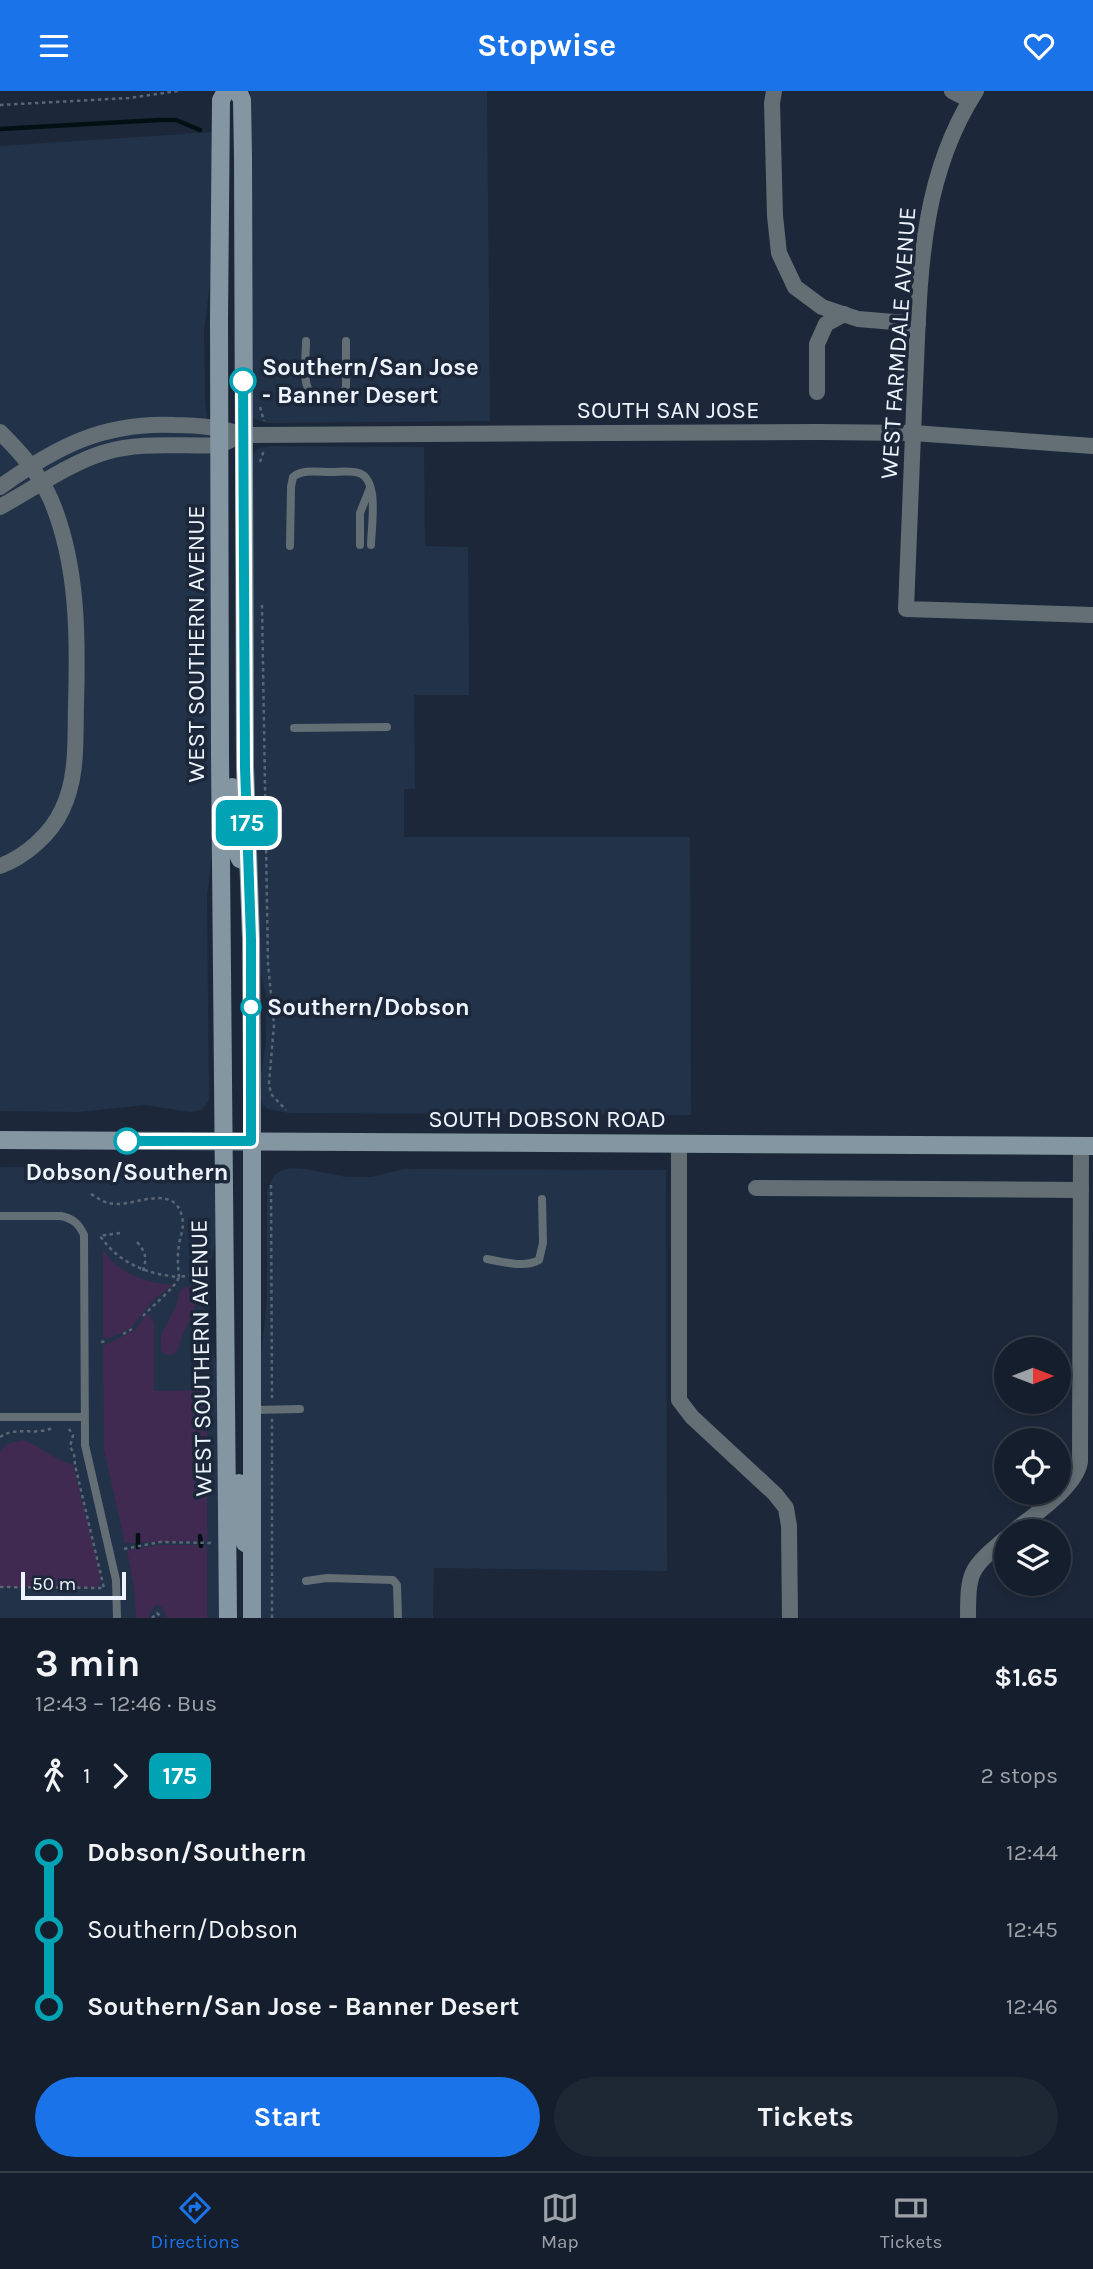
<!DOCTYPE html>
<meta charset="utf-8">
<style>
:root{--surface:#151e2c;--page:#1e2734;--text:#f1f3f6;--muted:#9da2a9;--line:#343c48;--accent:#1a73e8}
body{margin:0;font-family:Karla,sans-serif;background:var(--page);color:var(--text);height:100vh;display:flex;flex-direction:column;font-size:26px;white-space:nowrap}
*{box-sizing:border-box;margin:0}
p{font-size:23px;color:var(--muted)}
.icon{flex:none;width:38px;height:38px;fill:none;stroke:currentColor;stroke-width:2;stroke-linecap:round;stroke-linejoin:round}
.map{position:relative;height:1527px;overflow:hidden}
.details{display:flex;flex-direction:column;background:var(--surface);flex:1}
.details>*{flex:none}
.badge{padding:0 14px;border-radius:10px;font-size:24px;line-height:46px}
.needle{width:46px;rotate:90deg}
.fabs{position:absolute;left:994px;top:1246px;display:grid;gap:14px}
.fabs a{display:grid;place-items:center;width:77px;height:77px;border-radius:50%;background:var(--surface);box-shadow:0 4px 10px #0003,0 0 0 2px var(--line);font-size:35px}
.scale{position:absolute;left:21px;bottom:18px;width:105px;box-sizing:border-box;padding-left:7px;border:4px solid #edf4fe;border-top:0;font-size:19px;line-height:24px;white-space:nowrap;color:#edf4fe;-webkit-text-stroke:5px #1c283a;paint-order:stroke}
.map>.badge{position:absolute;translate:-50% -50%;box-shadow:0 0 0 4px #fff}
.legs{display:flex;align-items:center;gap:10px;height:77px;padding:0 35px;font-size:23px}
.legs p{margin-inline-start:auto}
.overview{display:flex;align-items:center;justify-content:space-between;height:119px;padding:0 35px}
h1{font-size:38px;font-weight:700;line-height:52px}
.action{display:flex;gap:14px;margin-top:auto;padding:14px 35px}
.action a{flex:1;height:80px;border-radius:42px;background:var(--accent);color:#fff;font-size:28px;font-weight:700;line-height:80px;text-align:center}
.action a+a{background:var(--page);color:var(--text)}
ul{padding:0 35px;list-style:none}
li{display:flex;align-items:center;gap:24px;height:77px;font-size:26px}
li i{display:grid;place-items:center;width:10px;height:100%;margin:0 9px;background:currentColor}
li i::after{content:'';width:18px;height:18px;margin:-9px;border:5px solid;border-radius:50%;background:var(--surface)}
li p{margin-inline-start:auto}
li:first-child i{background:linear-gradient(#0000 50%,currentColor 0)}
li:last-child i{background:linear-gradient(currentColor 50%,#0000 0)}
header{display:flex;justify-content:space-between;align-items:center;height:91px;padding:0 35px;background:var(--accent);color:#fff;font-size:32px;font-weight:700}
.tabs{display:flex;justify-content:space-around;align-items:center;height:98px;border-top:2px solid var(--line);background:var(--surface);font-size:19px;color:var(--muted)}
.tabs a{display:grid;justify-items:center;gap:4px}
.tabs .active{color:var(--accent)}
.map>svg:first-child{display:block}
.built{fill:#223249}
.green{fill:#402a52}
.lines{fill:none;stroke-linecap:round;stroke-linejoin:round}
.stream{stroke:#021013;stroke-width:4.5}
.path{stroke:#5b6675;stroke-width:2.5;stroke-dasharray:3.5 3.5;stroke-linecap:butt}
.service{stroke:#636e75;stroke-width:8}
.minor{stroke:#636e75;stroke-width:16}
.secondary{stroke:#8496a1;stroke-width:18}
.line-1-casing{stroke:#fff;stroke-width:16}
.line-1{stroke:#00a3b4;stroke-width:10}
.stop-1-dot{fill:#fff;stroke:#00a3b4;stroke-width:3.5}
.labels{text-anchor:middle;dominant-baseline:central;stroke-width:7;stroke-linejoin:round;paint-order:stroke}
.street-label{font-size:24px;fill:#edf4fe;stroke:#1c283a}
.stop-label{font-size:24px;font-weight:bold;fill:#edf4fe;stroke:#1c283a;text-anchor:start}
</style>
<header><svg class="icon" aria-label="menu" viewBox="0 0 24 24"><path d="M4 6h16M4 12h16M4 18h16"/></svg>Stopwise<svg class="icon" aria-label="heart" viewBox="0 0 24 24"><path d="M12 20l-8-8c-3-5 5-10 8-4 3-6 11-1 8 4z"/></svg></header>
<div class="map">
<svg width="1093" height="1527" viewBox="0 0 1093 1527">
<rect width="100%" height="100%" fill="#1c283a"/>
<g class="built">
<polygon points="250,0 487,0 490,330 266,332 252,327 250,319"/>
<polygon points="214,41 213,168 204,241 205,306 212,386 215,736 207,806 209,1009 202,1019 190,1021 145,1014 79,1021 0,1020 0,55"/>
<polygon points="269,355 424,356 425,455 468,456 469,604 414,604 415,698 404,698 404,746 690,746 691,1024 289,1022 268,1018 262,1013 259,997 266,951 266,905 258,870 253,708 250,367 257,358"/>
<polygon points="0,1076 199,1077 213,1084 216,1089 217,1139 209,1184 209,1242 217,1275 221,1527 0,1527"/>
<polygon points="290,1077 306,1078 346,1086 372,1086 404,1078 666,1079 667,1480 434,1477 433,1527 260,1527 259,1284 267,1208 267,1100 273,1086 278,1081"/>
</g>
<g class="green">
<path d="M103 1158C118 1183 146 1192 173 1194L154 1208 131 1237 108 1248 103 1246Z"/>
<path d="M191 1196 197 1204C196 1224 181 1240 178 1260L171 1264H165L161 1259V1243L176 1216 180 1200 185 1196Z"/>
<polygon points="148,1222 154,1232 154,1300 207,1299 207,1450 125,1452 104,1359 103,1255 135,1239"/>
<path d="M23 1349C41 1355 52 1368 73 1374L101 1487 99 1496H0V1361L7 1353Z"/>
<polygon points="158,1454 204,1454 207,1456 207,1527 167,1527 162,1516 157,1514 153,1517 148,1527 136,1527 134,1497 127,1459"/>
</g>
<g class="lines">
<g class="stream">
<polyline points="0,38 159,29 176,29 200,39"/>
<polyline points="138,1444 138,1456"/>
<polyline points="200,1445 201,1455"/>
</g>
<g class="path">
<polyline points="0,14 129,7 178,0"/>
<polyline points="260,316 264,330"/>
<polyline points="260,371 264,359"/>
<polyline points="262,514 268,873 274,934 269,992 271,1003 286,1019"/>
<polyline points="271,1094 272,1307"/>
<path d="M91 1103C99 1108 106 1113 116 1113 138 1114 179 1090 183 1132 183 1140 180 1146 179 1154 177 1164 178 1175 179 1186 146 1183 119 1172 100 1145L120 1142"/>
<path d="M137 1151C146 1161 147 1168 143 1180"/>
<path d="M143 1225C152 1215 175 1197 179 1186L204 1182"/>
<polyline points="123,1243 132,1238"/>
<polyline points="101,1251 108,1250"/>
<path d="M0 1346C18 1334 36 1346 54 1336"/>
<polyline points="124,1458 160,1451 211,1452"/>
<polyline points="0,1496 104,1497 75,1374 74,1362 70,1356 73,1344 69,1338"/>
<polyline points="152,1527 157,1522 162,1527"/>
<polyline points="272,1527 272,1327"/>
</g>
<g class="service">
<path d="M306 250C306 277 296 315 337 307L346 297V250"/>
<polyline points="360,454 360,422 370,397"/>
<path d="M290 455 291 396 293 386C303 378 318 381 331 381 339 381 350 379 359 382 380 389 371 437 371 454"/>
<polyline points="294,637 387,636"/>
<path d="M0 1125H61C74 1128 79 1133 84 1144L85 1354 116 1489 117 1527"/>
<path d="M487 1168C503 1171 525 1177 539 1169L543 1152 542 1108"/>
<polyline points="252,1319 300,1318"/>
<polyline points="0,1326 84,1326"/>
<polyline points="306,1490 327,1487 393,1489 397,1494 398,1527"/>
</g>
<g class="minor">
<polyline points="774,0 772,12 775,125 779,162 795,196 822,216 858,228 918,233"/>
<polyline points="952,0 970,9"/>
<path d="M976 0C918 90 920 191 915 294 912 368 909 443 906 518L1093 524"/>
<polyline points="817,301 817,253 826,233 844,223"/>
<path d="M0 341C21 362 39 382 51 409 78 473 78 546 76 614 75 650 78 686 62 719 51 743 25 766 0 775"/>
<path d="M0 396C56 356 103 331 174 334 199 334 220 336 243 344L819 341 913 342 1093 355"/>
<path d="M0 416C33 398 71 371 106 361 142 350 183 356 220 354L231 349"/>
<polyline points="679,1053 679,1309 692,1326 775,1403 786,1417 789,1435 790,1527"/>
<polyline points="756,1097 1081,1099"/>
<path d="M1014 1440C1034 1424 1076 1396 1080 1371L1081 1055"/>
<path d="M968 1527C968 1479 970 1478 1006 1447"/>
</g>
<g class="secondary">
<polyline points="226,0 221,9 219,229 220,664 228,1527"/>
<polyline points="238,0 242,9 243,65 245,676 251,848 252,1004 252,1527"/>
<polyline points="232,696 236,759 240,768 247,771"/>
<polyline points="0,1049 1093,1055"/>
<polyline points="239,1392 240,1440 245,1452 252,1456"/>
</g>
</g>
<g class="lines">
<g class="line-1-casing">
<polyline id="line-1" points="127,1050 251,1050 251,848 245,676 243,290"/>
</g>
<use href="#line-1" class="line-1"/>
</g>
<g class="stop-1-dot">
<circle cx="243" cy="290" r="12"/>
<circle cx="251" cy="916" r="9"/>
<circle cx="127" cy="1050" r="12"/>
</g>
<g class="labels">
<g class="street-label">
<text transform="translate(898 252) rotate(-86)">WEST FARMDALE AVENUE</text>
<text x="668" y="319">SOUTH SAN JOSE</text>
<text transform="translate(196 553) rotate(-90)">WEST SOUTHERN AVENUE</text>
<text x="547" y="1028">SOUTH DOBSON ROAD</text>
<text transform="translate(201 1267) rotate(-91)">WEST SOUTHERN AVENUE</text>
</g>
<g class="stop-label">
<text x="262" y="276">Southern/San Jose<tspan x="262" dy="28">- Banner Desert</tspan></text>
<text x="267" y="916">Southern/Dobson</text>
<text x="127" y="1081" text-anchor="middle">Dobson/Southern</text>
</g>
</g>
</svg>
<div class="fabs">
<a><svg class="needle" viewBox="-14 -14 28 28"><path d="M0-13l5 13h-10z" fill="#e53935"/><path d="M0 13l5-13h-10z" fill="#9da2a9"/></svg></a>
<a><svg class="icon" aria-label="locate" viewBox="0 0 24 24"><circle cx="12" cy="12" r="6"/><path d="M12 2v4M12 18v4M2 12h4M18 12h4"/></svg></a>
<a><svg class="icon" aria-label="layers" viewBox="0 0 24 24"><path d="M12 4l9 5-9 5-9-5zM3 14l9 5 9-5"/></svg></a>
</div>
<div class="scale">50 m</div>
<b class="badge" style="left:247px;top:732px;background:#00a3b4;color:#fff">175</b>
</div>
<section class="details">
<div class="overview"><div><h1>3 min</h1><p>12:43 – 12:46 · Bus</p></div><b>$1.65</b></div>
<div class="legs"><svg class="icon" aria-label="walk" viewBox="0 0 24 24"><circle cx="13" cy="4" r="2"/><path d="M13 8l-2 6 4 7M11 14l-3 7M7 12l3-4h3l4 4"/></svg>1<svg class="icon" aria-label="forward" viewBox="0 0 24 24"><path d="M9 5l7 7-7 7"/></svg><b class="badge" style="background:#00a3b4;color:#fff">175</b><p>2 stops</p></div>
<ul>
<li><i style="color:#00a3b4"></i><b>Dobson/Southern</b><p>12:44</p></li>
<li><i style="color:#00a3b4"></i><span>Southern/Dobson</span><p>12:45</p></li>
<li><i style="color:#00a3b4"></i><b>Southern/San Jose - Banner Desert</b><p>12:46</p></li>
</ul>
<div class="action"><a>Start</a><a>Tickets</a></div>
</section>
<nav class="tabs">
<a class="active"><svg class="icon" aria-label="directions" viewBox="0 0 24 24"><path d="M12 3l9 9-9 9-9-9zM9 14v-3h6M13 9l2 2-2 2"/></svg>Directions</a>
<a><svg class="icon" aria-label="map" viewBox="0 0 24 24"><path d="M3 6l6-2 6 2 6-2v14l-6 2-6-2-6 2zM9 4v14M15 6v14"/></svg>Map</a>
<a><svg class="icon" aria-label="tickets" viewBox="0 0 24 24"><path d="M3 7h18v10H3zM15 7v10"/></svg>Tickets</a>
</nav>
